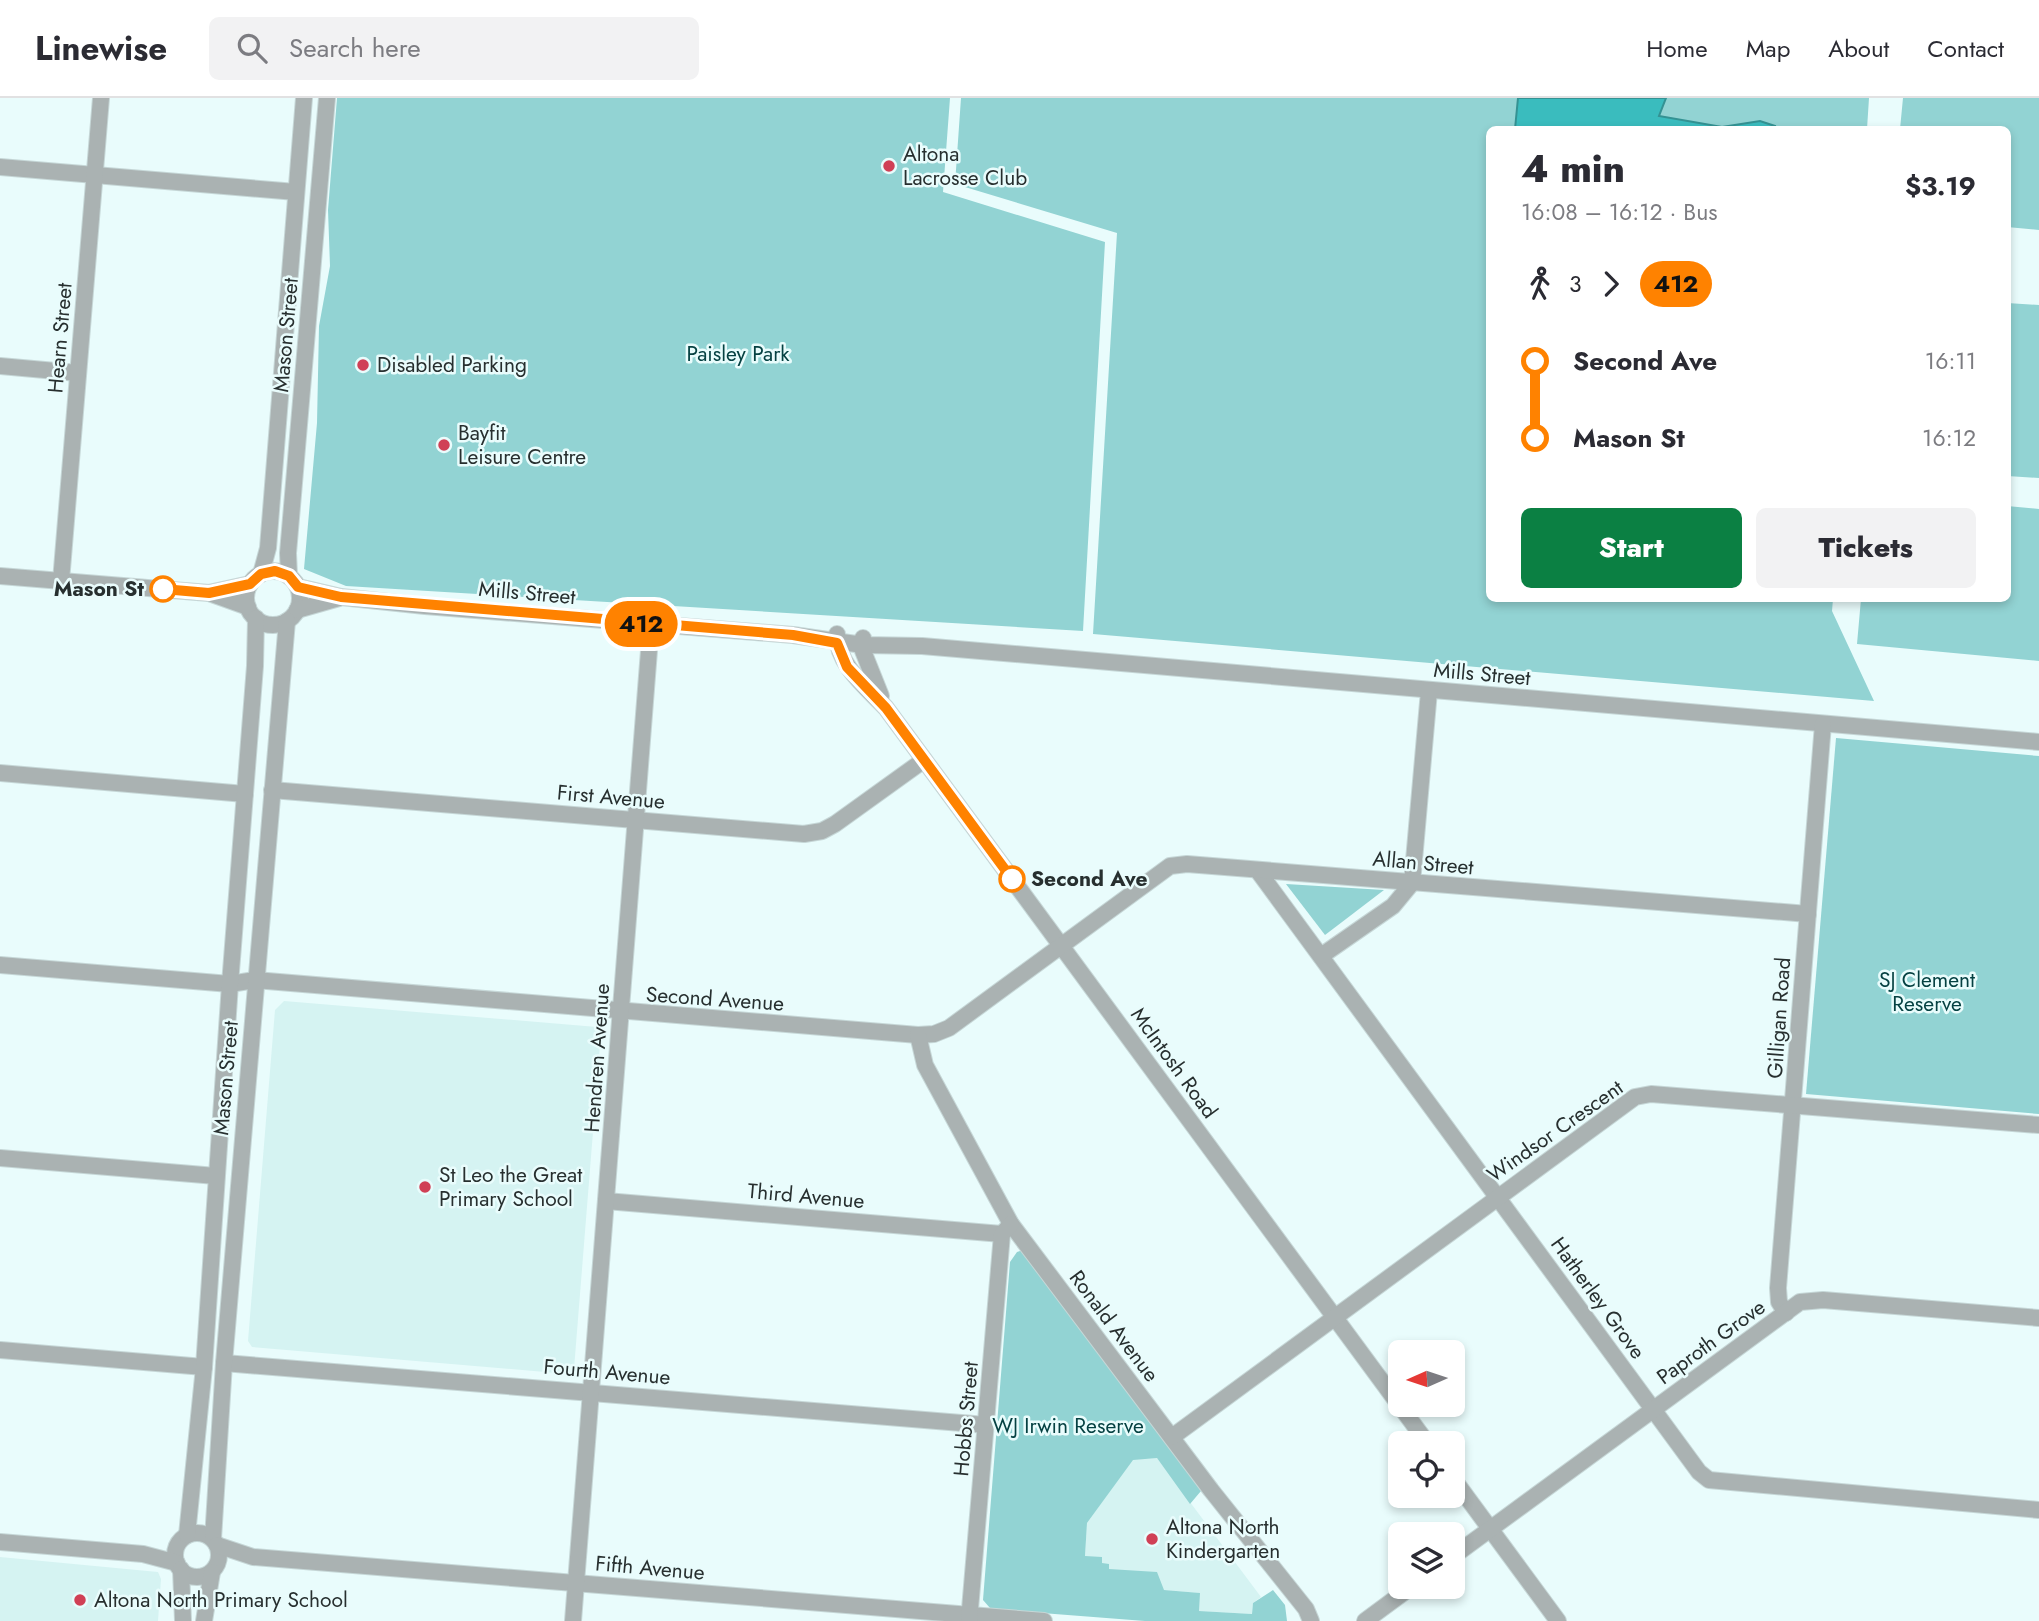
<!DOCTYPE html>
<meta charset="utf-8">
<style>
:root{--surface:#fff;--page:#f2f2f3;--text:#2b2b33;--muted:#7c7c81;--line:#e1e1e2;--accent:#0b8043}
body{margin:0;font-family:Jost,sans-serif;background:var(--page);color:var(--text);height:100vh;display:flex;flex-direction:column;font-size:26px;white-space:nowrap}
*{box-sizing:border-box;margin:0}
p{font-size:23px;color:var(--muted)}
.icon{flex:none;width:38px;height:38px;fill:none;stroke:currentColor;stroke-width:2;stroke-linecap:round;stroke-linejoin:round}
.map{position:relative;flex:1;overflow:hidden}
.details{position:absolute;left:1486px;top:28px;width:525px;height:476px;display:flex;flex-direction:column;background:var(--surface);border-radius:10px;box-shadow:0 4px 10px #0003}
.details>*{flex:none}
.badge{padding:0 14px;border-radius:23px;font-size:24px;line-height:46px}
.needle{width:46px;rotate:267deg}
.fabs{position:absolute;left:1388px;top:1242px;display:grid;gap:14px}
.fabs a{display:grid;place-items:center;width:77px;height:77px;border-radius:10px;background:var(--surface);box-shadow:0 4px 10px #0003;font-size:35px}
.map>.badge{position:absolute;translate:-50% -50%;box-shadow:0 0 0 4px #fff}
.legs{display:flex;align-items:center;gap:10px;height:77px;padding:0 35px;font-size:23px}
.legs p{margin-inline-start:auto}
.overview{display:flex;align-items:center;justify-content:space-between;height:119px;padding:0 35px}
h1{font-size:38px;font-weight:800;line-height:52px}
.action{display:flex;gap:14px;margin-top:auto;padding:14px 35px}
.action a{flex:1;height:80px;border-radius:10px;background:var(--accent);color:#fff;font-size:28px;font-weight:800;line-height:80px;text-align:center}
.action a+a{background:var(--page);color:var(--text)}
ul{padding:0 35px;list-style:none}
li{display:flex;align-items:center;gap:24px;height:77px;font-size:26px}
li i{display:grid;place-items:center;width:10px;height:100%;margin:0 9px;background:currentColor}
li i::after{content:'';width:18px;height:18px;margin:-9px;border:5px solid;border-radius:50%;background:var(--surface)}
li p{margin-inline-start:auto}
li:first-child i{background:linear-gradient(#0000 50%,currentColor 0)}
li:last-child i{background:linear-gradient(currentColor 50%,#0000 0)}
header{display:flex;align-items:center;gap:42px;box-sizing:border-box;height:98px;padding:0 35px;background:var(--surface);border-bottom:2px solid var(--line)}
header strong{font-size:33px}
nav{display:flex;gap:38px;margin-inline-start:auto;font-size:24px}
.search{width:490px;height:63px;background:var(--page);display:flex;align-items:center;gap:18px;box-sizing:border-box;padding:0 24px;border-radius:10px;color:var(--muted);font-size:26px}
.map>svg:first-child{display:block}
.built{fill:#d5f3f2}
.green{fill:#92d3d3}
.water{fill:#3abcbe;stroke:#349293;stroke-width:2}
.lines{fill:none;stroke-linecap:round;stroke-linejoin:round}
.minor-casing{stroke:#c6d7d7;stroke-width:18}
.minor{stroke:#aab2b2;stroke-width:16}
.line-1-casing{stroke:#fff;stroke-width:16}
.line-1{stroke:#ff8200;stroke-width:10}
.poi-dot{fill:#d04056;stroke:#e9fcfc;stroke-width:2.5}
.stop-1-dot{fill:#fff;stroke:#ff8200;stroke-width:3.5}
.labels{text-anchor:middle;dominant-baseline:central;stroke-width:5;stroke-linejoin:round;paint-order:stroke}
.poi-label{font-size:21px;fill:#272f2f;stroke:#e9fcfc;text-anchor:start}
.street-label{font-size:21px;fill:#272f2f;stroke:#e9fcfc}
.park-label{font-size:21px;fill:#054142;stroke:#e9fcfc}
.stop-label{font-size:21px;font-weight:bold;fill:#272f2f;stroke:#e9fcfc;text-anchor:end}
</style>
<header>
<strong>Linewise</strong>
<div class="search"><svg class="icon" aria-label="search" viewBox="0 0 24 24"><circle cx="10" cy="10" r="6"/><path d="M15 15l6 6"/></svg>Search here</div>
<nav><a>Home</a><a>Map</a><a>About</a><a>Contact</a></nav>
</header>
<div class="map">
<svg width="2039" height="1523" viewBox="0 0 2039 1523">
<rect width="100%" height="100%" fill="#e9fcfc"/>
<g class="built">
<polygon points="284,903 597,929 601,934 574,1271 568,1276 252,1249 248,1243 275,912"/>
<polygon points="1157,1360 1261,1499 1253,1505 1252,1516 1198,1513 1199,1495 1164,1492 1109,1471 1085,1458 1087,1425 1133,1361"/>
<polygon points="0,1459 158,1474 161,1481 158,1523 0,1523"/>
</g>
<g class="green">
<polygon points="337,0 950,0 943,94 1105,144 1083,533 346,488 304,471 317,325 319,228 330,168 328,112"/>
<polygon points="961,0 1869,0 1867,31 1489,32 1489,500 1833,501 1832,513 1874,603 1093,536 1117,135 955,86"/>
<polygon points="1903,0 2039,0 2039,132 2007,129 2007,32 1900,31"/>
<polygon points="2007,205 2039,207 2039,380 2007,378"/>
<polygon points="2007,408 2039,411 2039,563 1857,546 1861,501 2007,500"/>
<polygon points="1836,640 2039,658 2039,1016 1806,996"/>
<polygon points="1286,786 1384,792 1325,837"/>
<polygon points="1023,1152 1048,1176 1201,1393 1190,1406 1157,1360 1133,1362 1087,1425 1085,1458 1102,1459 1102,1465 1109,1466 1109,1471 1157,1474 1164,1492 1200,1495 1199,1513 1252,1516 1253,1505 1273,1492 1285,1507 1287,1523 1145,1523 1002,1512 990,1510 983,1502 1010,1164 1017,1154"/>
</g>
<polygon class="water" points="1518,0 1666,0 1659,18 1722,29 1760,23 1775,28 1774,32 1515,31"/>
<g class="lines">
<g class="minor-casing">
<g id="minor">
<polyline points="0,69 296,94"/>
<polyline points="0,268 78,275"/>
<circle cx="273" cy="500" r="27"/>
<polyline points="261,476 268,450 304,0"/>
<polyline points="0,478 209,495 248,509"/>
<polyline points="289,478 288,455 327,0"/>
<polyline points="61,483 101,0"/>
<polyline points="298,489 341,499 425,508 793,537 863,547 922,548 2039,644"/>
<polyline points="209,495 250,486"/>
<polyline points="297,512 339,500"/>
<path d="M837 536C837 567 866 589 886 610L1428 1346"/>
<polyline points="863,540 863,553 881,598"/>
<polyline points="0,675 245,696"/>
<polyline points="272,692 804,736 822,733 835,726 924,662"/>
<polyline points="1258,773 1699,1374 1709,1382 2039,1412"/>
<polyline points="1321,858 1393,808 1412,785 1429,593"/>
<polyline points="0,867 230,886 255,882 918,937 934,936 949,930 1170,768 1187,766 1808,816"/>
<polyline points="918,937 925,967 1011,1126 1211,1392 1306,1511 1311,1523"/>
<polyline points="0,1060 216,1078"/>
<polyline points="606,1103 1002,1136"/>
<polyline points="1786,1215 1779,1204 1778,1190 1823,626"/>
<polyline points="0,1252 204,1269"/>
<polyline points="224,1265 986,1327"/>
<polyline points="1172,1339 1635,999 1651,996 2039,1027"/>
<polyline points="1452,1379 1558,1523"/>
<circle cx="197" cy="1457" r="22"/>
<polyline points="187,1437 204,1269 230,886 255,568 256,520"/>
<polyline points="213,1441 224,1265 287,523"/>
<polyline points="0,1444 143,1456 177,1465"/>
<polyline points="217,1447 253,1459 1044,1523"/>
<polyline points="1452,1459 1800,1204 1823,1202 2039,1220"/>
<polyline points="181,1471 183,1523"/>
<polyline points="204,1523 212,1474"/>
<polyline points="573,1523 651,527"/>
<polyline points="969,1523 1002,1136 1011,1126"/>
<polyline points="1365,1523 1411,1489"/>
</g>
</g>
<use href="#minor" class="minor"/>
</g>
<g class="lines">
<g class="line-1-casing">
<polyline id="line-1" points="163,491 209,495 250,486 261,476 275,473 289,478 298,489 341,499 793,537 837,545 847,569 886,610 1012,781"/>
</g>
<use href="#line-1" class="line-1"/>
</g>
<g class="poi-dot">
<circle cx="889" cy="68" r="7"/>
<circle cx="363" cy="267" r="7"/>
<circle cx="444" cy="347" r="7"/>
<circle cx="425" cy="1089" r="7"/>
<circle cx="1152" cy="1441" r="7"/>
<circle cx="80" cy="1502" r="7"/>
</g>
<g class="stop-1-dot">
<circle cx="163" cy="491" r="12"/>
<circle cx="1012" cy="781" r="12"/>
</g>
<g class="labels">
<g class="poi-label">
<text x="903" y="56">Altona<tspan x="903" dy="24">Lacrosse Club</tspan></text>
<text x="377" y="267">Disabled Parking</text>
<text x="458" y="335">Bayfit<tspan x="458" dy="24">Leisure Centre</tspan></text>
<text x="439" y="1077">St Leo the Great<tspan x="439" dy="24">Primary School</tspan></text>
<text x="1166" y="1429">Altona North<tspan x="1166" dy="24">Kindergarten</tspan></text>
<text x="94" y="1502">Altona North Primary School</text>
</g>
<g class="street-label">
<text transform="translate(286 237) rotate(-85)">Mason Street</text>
<text transform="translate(60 240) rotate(-85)">Hearn Street</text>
<text transform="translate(527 495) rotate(5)">Mills Street</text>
<text transform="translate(1482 576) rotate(5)">Mills Street</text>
<text transform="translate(611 699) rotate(5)">First Avenue</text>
<text transform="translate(1423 765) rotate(5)">Allan Street</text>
<text transform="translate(715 901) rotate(4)">Second Avenue</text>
<text transform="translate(1779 920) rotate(-86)">Gilligan Road</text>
<text transform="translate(597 960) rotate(-86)">Hendren Avenue</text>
<text transform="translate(1174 965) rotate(54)">McIntosh Road</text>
<text transform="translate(226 980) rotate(-85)">Mason Street</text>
<text transform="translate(1555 1033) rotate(-35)">Windsor Crescent</text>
<text transform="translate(806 1098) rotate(5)">Third Avenue</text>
<text transform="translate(1598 1200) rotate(54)">Hatherley Grove</text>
<text transform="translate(1114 1228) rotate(53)">Ronald Avenue</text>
<text transform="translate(1711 1244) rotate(-36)">Paproth Grove</text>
<text transform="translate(607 1274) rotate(5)">Fourth Avenue</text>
<text transform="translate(966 1321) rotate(-85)">Hobbs Street</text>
<text transform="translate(650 1470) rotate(5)">Fifth Avenue</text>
</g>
<g class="park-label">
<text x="738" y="256">Paisley Park</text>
<text x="1927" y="882">SJ Clement<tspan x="1927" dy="24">Reserve</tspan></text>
<text x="1068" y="1328">WJ Irwin Reserve</text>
</g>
<g class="stop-label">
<text x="144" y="491">Mason St</text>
<text x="1031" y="781" text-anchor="start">Second Ave</text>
</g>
</g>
</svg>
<div class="fabs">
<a><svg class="needle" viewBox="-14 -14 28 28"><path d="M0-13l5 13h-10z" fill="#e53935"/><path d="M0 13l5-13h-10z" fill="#7c7c81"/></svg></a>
<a><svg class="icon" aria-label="locate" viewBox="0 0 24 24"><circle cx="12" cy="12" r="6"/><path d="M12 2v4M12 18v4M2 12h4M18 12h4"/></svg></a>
<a><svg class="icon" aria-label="layers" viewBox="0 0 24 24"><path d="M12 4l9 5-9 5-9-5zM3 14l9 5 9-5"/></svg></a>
</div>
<b class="badge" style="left:641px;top:526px;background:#ff8200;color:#111">412</b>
<section class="details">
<div class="overview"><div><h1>4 min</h1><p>16:08 – 16:12 · Bus</p></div><b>$3.19</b></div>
<div class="legs"><svg class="icon" aria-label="walk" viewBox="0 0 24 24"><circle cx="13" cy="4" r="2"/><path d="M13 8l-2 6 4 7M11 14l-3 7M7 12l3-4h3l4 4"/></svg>3<svg class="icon" aria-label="forward" viewBox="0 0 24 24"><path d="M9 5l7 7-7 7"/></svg><b class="badge" style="background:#ff8200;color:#111">412</b></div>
<ul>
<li><i style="color:#ff8200"></i><b>Second Ave</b><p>16:11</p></li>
<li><i style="color:#ff8200"></i><b>Mason St</b><p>16:12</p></li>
</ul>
<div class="action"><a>Start</a><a>Tickets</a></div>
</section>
</div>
